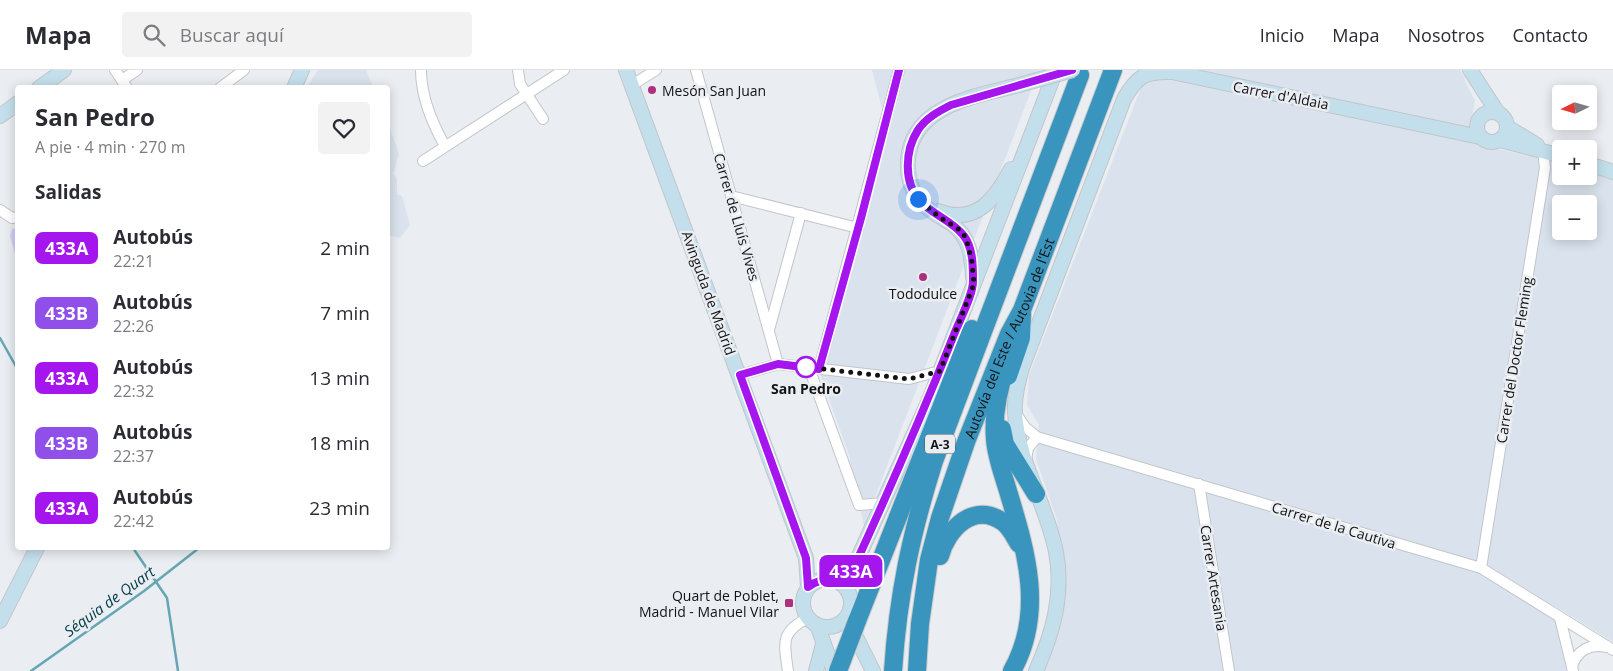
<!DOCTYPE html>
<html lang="es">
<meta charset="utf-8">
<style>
:root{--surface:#fff;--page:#f2f2f3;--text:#2b2b33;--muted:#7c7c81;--line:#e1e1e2}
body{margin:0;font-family:"Open Sans",sans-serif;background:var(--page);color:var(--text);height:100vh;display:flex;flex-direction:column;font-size:19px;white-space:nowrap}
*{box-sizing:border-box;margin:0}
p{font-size:16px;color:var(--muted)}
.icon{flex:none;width:28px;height:28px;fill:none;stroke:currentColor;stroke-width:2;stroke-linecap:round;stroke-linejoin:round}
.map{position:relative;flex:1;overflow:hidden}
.side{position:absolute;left:15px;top:15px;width:375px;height:465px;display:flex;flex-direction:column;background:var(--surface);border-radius:5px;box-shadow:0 2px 12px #0003}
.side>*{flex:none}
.badge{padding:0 10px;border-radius:8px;font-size:18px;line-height:32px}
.needle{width:32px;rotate:265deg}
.controls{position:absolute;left:1552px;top:15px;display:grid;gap:10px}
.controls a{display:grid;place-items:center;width:45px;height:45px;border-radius:5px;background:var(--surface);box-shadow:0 2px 12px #0003;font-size:25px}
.you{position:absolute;width:25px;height:25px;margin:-12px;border:4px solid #fff;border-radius:50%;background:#1a73e8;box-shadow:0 0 0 8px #1a73e833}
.map>.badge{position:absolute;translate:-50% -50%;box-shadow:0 0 0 2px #fff}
h2{padding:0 20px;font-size:19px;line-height:45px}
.round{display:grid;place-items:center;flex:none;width:52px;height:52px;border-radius:5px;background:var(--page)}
.summary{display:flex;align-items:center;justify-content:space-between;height:85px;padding:0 20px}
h1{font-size:24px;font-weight:700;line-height:38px}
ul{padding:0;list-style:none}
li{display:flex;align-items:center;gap:15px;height:65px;padding:0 20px}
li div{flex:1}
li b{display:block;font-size:19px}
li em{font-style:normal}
li .badge{min-width:55px;font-weight:700;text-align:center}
header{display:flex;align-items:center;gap:30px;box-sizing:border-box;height:70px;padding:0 25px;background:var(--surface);border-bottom:1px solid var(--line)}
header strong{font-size:24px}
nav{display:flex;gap:28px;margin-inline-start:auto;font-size:18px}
.search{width:350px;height:45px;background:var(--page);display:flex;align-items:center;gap:12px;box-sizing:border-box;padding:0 18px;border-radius:5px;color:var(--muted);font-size:19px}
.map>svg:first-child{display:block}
.built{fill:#dae3ed;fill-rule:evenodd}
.green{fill:#d1cdf7}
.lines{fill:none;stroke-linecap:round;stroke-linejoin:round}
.stream{stroke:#66a6b4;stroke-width:2.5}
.street-casing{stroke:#c2c5c9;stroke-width:12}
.secondary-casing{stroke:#c2c5c9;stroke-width:16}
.highway-casing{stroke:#cbcbcb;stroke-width:20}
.street{stroke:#fff;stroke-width:10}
.secondary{stroke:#c4dfec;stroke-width:14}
.highway{stroke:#3a95be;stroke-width:18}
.secondary-bridge-casing{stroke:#c2c5c9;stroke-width:16;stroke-linecap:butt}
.highway-bridge-casing{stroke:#cbcbcb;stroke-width:20;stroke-linecap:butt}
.secondary-bridge{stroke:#c4dfec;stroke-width:14}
.highway-bridge{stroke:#3a95be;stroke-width:18}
.line-casing{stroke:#fff;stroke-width:11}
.line{stroke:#a515ed;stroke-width:8}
.walk{stroke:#121314;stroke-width:5;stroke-dasharray:0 9}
.poi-dot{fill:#ae2f7d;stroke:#eaedf1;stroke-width:2}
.stop-dot{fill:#fff;stroke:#a515ed;stroke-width:2.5}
.labels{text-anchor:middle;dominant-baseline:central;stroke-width:5;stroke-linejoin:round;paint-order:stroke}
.shield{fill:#eaedf1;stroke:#535456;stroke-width:1}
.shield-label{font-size:12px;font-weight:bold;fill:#121314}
.poi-label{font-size:14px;fill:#121314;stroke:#eaedf1;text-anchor:start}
.street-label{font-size:14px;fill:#121314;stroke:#eaedf1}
.stop-label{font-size:14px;font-weight:bold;fill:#121314;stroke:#eaedf1}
.water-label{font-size:15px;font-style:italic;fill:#05404a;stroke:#eaedf1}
</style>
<header>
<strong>Mapa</strong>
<div class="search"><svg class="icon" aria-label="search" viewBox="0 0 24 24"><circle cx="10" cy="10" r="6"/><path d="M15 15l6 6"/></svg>Buscar aquí</div>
<nav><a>Inicio</a><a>Mapa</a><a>Nosotros</a><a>Contacto</a></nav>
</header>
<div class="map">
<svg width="1613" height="601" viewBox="0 0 1613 601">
<rect width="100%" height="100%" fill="#eaedf1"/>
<g class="built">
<polygon points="318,0 366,0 373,17 307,17"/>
<polygon points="872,0 1039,0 864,456 849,385 820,304 884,46"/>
<path d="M1148 0H1460L1475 31 1471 51V73L1561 93V106H1589V100L1613 107V572L1555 536 1567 601H1039L1064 539 1057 450 1036 389 1039 355 1027 335 1029 305ZM1561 134H1589V161H1561Z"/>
<polygon points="388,54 399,84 393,104 397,109 397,124 402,126 410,155 400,168 388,165"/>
</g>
<polygon class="green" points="17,158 18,158 17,191 10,166 12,159"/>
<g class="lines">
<g class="stream">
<polyline points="0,268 18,300"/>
<polyline points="133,478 167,528 178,601"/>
<polyline points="31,601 144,521 199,478"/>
</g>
<g class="street-casing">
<g id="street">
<polyline points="115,0 127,18"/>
<path d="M421 0C421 27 432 53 445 76"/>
<polyline points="518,0 520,14 543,49"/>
<polyline points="696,0 778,294"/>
<polyline points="122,10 137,0"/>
<polyline points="632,15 656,0"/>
<polyline points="220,18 244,0"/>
<polyline points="423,91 564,0"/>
<polyline points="731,126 858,158"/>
<polyline points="0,140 12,148 18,147"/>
<polyline points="769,260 801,143"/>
<polyline points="809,298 859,435 884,433"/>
<polyline points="819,299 899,0"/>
<polyline points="740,305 778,294 909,309 940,301"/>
<polyline points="1017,345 1025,357 1037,367 1481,498 1613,580"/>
<polyline points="1026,390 1028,378 1037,367"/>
<polyline points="1199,414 1229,601"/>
<polyline points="1481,498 1545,98 1543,81"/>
<polyline points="1560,548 1573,601"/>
<path d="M1572 597C1576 581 1590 573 1606 577"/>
<path d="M788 601C784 573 780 562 808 548"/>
</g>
</g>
<g class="secondary-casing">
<g id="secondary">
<polyline points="626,0 806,488 808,517"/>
<polyline points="1470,0 1498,43"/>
<polyline points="39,18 64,0"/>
<polyline points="294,18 302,0"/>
<circle cx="1492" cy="57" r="15"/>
<polyline points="0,46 18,33"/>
<polyline points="1507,57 1537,75"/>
<polyline points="1500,70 1561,86"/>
<polyline points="1589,94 1613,102"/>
<path d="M938 141C976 156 996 128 1011 99"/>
<path d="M973 208C972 188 970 167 952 154 940 146 927 141 919 129 910 119 907 103 908 90 912 35 976 26 1019 15"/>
<circle cx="827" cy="533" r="24"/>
<polyline points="836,510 849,503 854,497 930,328 1056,0"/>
<polyline points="0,551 37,478"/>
<polyline points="817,555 834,601"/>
<polyline points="850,555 873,601"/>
<polyline points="816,601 823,574"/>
<path d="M1036 601C1053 563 1064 524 1056 482 1047 435 1018 392 1015 343 1014 328 1018 313 1022 298L1124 29C1137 6 1145 1 1172 2L1480 67"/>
</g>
</g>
<g class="highway-casing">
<g id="highway">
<path d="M1007 294C999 317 993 344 995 369 996 386 1003 404 1008 421 1026 481 1045 542 1012 601"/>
<polyline points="1008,306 1021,268 1022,244"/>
<polyline points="1002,359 1005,374 1036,424"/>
<path d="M940 486C947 459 974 431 1003 452 1010 457 1014 466 1019 474"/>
<polyline points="857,551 972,259"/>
<path d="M893 601C898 525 911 464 934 391L1080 5"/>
<path id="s1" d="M917 601 920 554 929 490 940 448 966 372 1009 264 1022 240 1113 0"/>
</g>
</g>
<use href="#street" class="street"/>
<use href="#secondary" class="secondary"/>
<use href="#highway" class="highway"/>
<g class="secondary-bridge-casing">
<polyline id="secondary-bridge" points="1019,15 1073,0"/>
</g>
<g class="highway-bridge-casing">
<polyline id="highway-bridge" points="838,601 857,551"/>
</g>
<use href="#secondary-bridge" class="secondary-bridge"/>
<use href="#highway-bridge" class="highway-bridge"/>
</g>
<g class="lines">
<g class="line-casing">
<path id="line" d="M899 0 861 148 819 299 778 294 740 305 806 488 808 517C826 503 837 517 854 497 889 421 922 345 953 267 958 253 974 224 973 210 973 196 973 178 964 166 953 151 933 145 920 131 903 112 905 80 918 60 926 48 939 41 951 35L1072 0"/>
</g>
<use href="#line" class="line"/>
<polyline class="walk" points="806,297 909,309 940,301 974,214 972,192 966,168 960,160 938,146 918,129"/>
</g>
<g class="poi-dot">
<circle cx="652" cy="20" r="5"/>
<circle cx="923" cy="207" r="5"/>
<rect x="784" y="528" width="10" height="10" rx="2.5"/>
</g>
<circle class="stop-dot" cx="806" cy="297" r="10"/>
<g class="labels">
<rect class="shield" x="925" y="364.5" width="30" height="19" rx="4"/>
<g class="shield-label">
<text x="940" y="374">A-3</text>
</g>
<g class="poi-label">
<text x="662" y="20">Mesón San Juan</text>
<text x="923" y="223" text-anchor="middle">Tododulce</text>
<text x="779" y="525" text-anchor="end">Quart de Poblet,<tspan x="779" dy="16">Madrid - Manuel Vilar</tspan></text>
</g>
<g class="street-label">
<text transform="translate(1281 25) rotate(11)">Carrer d'Aldaia</text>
<text transform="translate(737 147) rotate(74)">Carrer de Lluís Vives</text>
<text transform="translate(709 223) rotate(70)">Avinguda de Madrid</text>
<text stroke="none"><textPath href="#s1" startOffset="348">Autovía del Este / Autovia de l'Est</textPath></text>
<text transform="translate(1514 290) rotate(-81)">Carrer del Doctor Fleming</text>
<text transform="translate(1334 455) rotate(17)">Carrer de la Cautiva</text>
<text transform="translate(1214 508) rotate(81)">Carrer Artesania</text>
</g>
<g class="stop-label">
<text x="806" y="318">San Pedro</text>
</g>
<g class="water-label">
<text transform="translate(109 531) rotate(-36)">Séquia de Quart</text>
</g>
</g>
</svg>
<div class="controls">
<a><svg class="needle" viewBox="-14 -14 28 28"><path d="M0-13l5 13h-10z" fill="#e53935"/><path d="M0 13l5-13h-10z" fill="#7c7c81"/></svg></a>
<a>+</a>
<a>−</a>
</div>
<div class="you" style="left:918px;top:129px"></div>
<b class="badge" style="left:851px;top:501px;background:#a515ed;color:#fff">433A</b>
<section class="side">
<div class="summary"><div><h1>San Pedro</h1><p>A pie · 4 min · 270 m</p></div><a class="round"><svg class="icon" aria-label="heart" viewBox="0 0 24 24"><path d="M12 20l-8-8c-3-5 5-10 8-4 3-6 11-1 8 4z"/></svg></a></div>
<h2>Salidas</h2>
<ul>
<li><span class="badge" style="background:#a515ed;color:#fff">433A</span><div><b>Autobús</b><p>22:21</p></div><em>2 min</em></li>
<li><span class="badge" style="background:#8f4fe8;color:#fff">433B</span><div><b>Autobús</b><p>22:26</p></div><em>7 min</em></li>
<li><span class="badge" style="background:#a515ed;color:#fff">433A</span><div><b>Autobús</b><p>22:32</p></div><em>13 min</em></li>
<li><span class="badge" style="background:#8f4fe8;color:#fff">433B</span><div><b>Autobús</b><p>22:37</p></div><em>18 min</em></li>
<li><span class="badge" style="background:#a515ed;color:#fff">433A</span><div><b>Autobús</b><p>22:42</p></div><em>23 min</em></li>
</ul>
</section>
</div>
